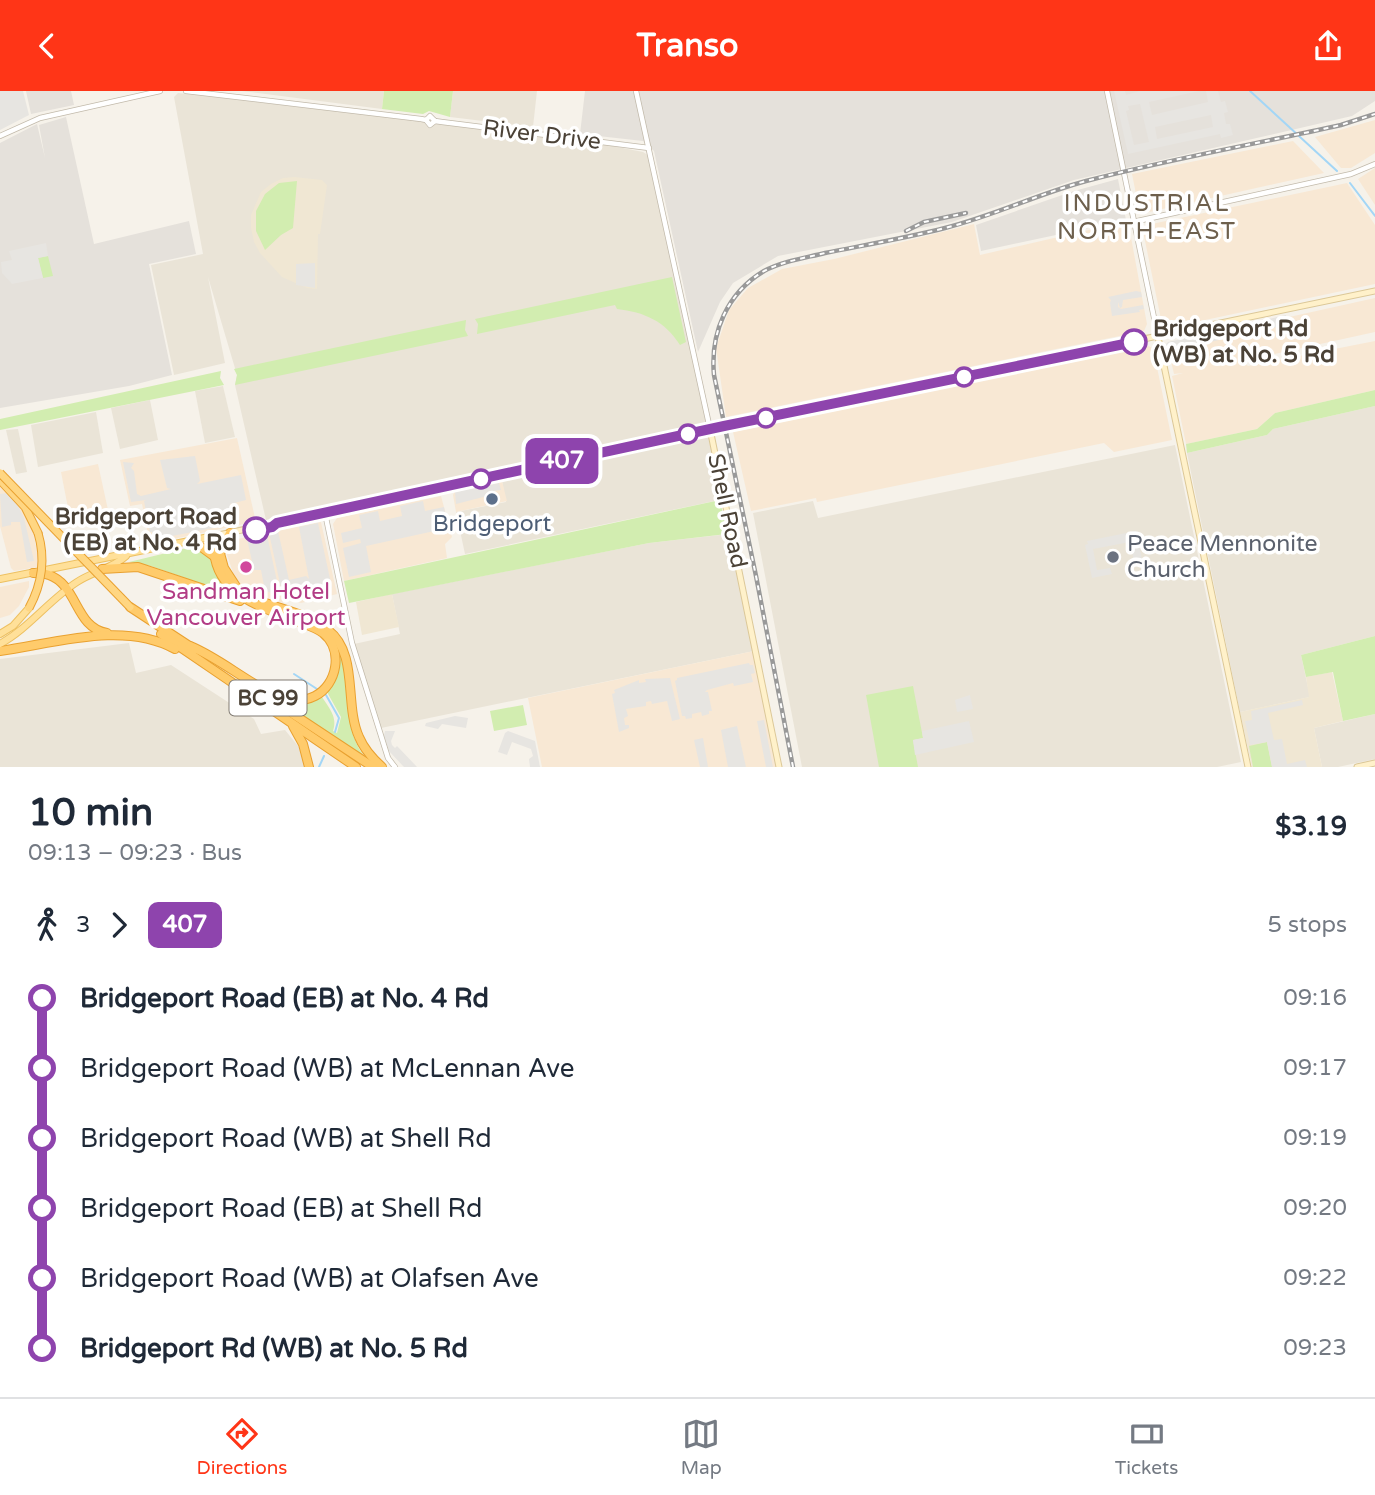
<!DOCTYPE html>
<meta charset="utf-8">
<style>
:root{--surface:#fff;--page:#f2f2f3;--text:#1f2937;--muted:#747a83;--line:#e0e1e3;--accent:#ff3517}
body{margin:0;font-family:"Varela Round",sans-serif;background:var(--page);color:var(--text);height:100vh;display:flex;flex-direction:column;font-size:26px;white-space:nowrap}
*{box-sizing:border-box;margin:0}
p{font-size:23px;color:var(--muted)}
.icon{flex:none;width:38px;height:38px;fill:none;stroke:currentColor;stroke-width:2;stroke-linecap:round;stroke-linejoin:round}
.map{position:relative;height:676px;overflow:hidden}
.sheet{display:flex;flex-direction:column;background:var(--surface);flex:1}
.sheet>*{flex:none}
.badge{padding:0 14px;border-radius:10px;font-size:24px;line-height:46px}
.map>.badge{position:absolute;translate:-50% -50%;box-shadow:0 0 0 4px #fff}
.legs{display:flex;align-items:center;gap:10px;height:77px;padding:0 28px;font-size:23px}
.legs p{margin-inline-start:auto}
.overview{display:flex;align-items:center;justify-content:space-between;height:119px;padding:0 28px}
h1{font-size:38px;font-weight:800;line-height:52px}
ul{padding:0 28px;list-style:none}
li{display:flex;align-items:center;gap:24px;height:70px;font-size:26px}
li i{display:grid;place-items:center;width:10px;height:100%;margin:0 9px;background:currentColor}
li i::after{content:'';width:18px;height:18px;margin:-9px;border:5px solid;border-radius:50%;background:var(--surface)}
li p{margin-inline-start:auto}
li:first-child i{background:linear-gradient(#0000 50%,currentColor 0)}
li:last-child i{background:linear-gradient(currentColor 50%,#0000 0)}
header{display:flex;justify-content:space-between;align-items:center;height:91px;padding:0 28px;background:var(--accent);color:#fff;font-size:32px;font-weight:800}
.tabs{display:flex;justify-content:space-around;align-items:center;height:98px;border-top:2px solid var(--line);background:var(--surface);font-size:19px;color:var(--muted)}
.tabs a{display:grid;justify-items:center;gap:4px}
.tabs .active{color:var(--accent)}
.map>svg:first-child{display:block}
.residential{fill:#eae4d7}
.commercial{fill:#f8e8d4}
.industrial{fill:#e5e1db}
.education{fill:#f0e7d3}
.green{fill:#d2edb0}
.parking{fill:#e7e5e1;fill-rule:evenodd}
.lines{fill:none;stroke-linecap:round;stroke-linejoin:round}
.stream{stroke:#a3d6f6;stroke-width:2}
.tertiary-casing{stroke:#c2baab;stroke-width:6}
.secondary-casing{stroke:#dcc898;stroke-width:7}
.primary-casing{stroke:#edc061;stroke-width:8}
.trunk-casing{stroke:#e9a130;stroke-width:9}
.motorway-casing{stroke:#e9a130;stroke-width:10}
.tertiary{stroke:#fff;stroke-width:4.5}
.secondary{stroke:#fff1ca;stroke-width:5}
.primary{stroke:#ffe099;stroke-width:6}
.trunk{stroke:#ffd682;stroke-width:7}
.motorway{stroke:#ffcb6b;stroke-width:8}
.rail-casing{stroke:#999;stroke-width:4.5}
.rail{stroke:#fff;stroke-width:2;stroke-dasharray:5;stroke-linecap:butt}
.trunk-bridge-casing{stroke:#e9a130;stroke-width:9;stroke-linecap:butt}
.trunk-bridge{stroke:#ffd682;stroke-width:7}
.line-1-casing{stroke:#fff;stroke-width:16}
.line-1{stroke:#8e44ad;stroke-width:10}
.stop-1-dot{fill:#fff;stroke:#8e44ad;stroke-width:3.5}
.service-dot{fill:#5c6f8a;stroke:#fff;stroke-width:2.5}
.worship-dot{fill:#6b7280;stroke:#fff;stroke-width:2.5}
.hotel-dot{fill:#d1479c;stroke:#fff;stroke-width:2.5}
.labels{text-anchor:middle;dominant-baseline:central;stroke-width:7;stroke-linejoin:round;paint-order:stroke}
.shield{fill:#fff;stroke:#817b73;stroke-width:2}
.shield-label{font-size:21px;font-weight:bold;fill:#4b4237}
.street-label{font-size:23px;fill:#4b4237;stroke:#fff}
.stop-label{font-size:23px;font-weight:bold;fill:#4b4237;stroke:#fff;text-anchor:start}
.service-label{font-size:23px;fill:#4e5e75;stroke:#fff}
.worship-label{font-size:23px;fill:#5b616d;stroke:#fff;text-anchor:start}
.hotel-label{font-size:23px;fill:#b23c85;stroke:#fff}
.neighbourhood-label{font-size:24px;letter-spacing:2px;fill:#6e604d;stroke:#fff}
</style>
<header><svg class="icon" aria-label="back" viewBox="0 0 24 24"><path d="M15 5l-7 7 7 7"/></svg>Transo<svg class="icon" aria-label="share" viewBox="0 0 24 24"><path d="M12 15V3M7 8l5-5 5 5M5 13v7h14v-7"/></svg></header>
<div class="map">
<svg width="1375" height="676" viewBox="0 0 1375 676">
<rect width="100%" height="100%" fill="#f6f2ea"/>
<g class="residential">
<polygon points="242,0 384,0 382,18"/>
<polygon points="453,0 537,0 533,36 450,26"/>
<polygon points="178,2 582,49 643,61 651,66 724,408 465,463 456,421 506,411 502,390 559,371 266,429 235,294 237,284 208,186 225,272 174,284 151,174 203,163 174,6"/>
<polygon points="223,295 235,346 205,352 195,300"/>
<polygon points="150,309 158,349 120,358 111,317"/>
<polygon points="1375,315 1375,545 1301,564 1310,606 1240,621 1187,362 1267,344 1273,338"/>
<polygon points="96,321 103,362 38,376 31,334"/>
<polygon points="18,338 27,381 16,383 6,339"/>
<polygon points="1175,354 1241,671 1217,676 802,676 753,422 813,410 818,427"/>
<polygon points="729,443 754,560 381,637 354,553 400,543 392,503 649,452"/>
<polygon points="129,552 136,582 171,574 254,628 261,643 285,639 303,661 306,676 0,676 0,568"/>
<polygon points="1375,623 1375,668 1338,676 1322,676 1314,637"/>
</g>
<g class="commercial">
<polygon points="1375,29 1375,62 1351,77 1341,77 1315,46"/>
<polygon points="1293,50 1324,82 1140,123 1132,83"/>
<polygon points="1375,77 1375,114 1358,88"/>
<polygon points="1347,92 1375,134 1375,193 1163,238 1142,135"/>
<polygon points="1128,130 1147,233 1144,240 726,326 716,257 729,219 748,197 782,178 834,168 974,133 980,164"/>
<polygon points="1375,207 1375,241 1243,270 1248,275 1375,250 1375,299 1275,322 1257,338 1186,353 1172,285 1183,282 1174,283 1167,253"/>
<polygon points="1148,255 1153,257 1172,349 1114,361 1104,352 817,411 816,407 751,420 733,341"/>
<polygon points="237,347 255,427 253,431 150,453 142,413 130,415 120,369"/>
<polygon points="98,373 108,419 70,427 61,381"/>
<polygon points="502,390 507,410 456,421 453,404 455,400"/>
<polygon points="0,395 18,413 32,435 37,460 38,476 14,480 11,477 0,435"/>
<polygon points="441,405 452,446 445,453 447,467 344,490 333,433 337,427"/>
<polygon points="321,431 337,503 301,512 282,506 283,512 247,500 236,490 227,464 228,454 233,449"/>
<polygon points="29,490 29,496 19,515 10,524 0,527 0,496"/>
<polygon points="754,560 777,676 542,676 528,607"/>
</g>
<g class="industrial">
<polygon points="26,0 71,0 74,14 31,23"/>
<polygon points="585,0 1375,0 1375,10 1352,25 1074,89 952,131 778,165 733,192 720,211 698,261 654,60 643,50 580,43"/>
<polygon points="66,26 94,153 189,130 196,163 149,173 172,284 129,295 0,317 0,52 37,33 45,67 39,34"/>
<polygon points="1118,88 1126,129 981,160 976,134 1074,100"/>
</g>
<g class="education">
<polygon points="294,86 322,89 327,94 320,143 318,143 317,198 307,197 282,186 260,162 254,151 251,137 251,124 261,101 271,93 283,87"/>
<polygon points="392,503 399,536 362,544 356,511"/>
<polygon points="1332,581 1343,630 1314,637 1322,676 1252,676 1240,621 1309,606 1306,586"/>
</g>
<g class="green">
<polygon points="384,0 453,0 450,26 429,20 423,23 382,18"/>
<polygon points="297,90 293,137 281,144 265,159 256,140 256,120 265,103 279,92"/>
<polygon points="48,165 53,185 43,187 38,167"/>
<path d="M672 186 686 251 680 254C665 230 644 221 617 218L615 214 477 243 478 233 475 228Z"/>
<polygon points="466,229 465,239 468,245 235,294 237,284 234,278"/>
<polygon points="221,280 220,287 224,294 0,339 0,328"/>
<polygon points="1375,299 1375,315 1273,338 1267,344 1187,362 1186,353 1257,338 1275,322"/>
<polygon points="720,409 727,443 649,452 349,512 344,490"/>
<path d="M191 456C215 458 218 488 233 504L151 475 129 471Z"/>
<polygon points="1375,545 1375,623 1343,630 1333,581 1306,586 1301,564"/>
<path d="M337 552C339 559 343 566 344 573 350 604 344 639 364 665L272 605 318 608 322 606C329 617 338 626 333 640L337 642 341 626 327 601C340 585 339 572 337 552Z"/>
<polygon points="913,595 923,647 913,649 918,676 879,676 866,604"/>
<polygon points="523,614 527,634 494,640 490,620"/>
<polygon points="1267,651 1272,676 1253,676 1249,655"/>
</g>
<g class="parking">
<polygon points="0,0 23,0 29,24 0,39"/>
<path d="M1114 0H1125L1126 4 1140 0H1199L1149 11 1152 24 1208 11 1206 0H1218L1221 11 1225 10 1228 21 1224 22 1226 33H1230L1233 44 1221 47 1220 43 1128 63ZM1140 13 1149 51 1134 54 1126 20 1129 19 1128 15ZM1211 24 1213 36 1157 48 1155 36Z"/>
<polygon points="46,152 48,165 38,167 43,187 12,193 2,182 1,171 12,169 9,160"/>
<polygon points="315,172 315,197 296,194 296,173"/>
<polygon points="1136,200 1141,201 1142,206 1123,209 1122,216 1120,217 1118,211 1118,216 1121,218 1143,214 1144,218 1139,219 1140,221 1112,225 1110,212 1111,209 1108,206"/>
<polygon points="1286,224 1287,234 1244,243 1242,234"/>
<polygon points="1230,237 1232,246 1167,261 1165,254 1168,251"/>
<polygon points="195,365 200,390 197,393 241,384 246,409 230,413 233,433 152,449 152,441 150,441 144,410 146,409 131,411 123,371 134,372 131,377 134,380 137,403 141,405 171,398 167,397 160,369"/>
<polygon points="499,392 501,399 494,400 495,403 456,413 455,401"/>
<polygon points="7,402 17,413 24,427 34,470 27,471 20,431 11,431 11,434 2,436 0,403"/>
<polygon points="423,410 425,420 444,416 446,427 442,429 443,433 447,433 448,437 366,455 371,481 349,486 343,457 361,452 360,448 343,452 341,442 362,437 359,424 378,420 380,430 402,425 400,415"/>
<polygon points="318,432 332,497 327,499 327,503 323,504 322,494 282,502 269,442 278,440 289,489 306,485 309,488 299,436"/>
<polygon points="1136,440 1143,473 1135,475 1130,451 1093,458 1097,479 1110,477 1112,483 1092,487 1085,454 1088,453 1087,450"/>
<polygon points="267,444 280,504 265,500 261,479 254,479 247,448"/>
<polygon points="749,572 750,574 753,574 755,582 751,583 753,591 734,595 733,592 707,599 705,601 708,601 712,620 709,620 709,623 702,625 701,621 692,623 692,627 686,628 685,625 682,625 675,590 677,589 677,587"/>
<polygon points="670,587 680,628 672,630 667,610 652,613 651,610 646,611 646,615 626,618 628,625 624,627 625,634 629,634 629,637 619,641 612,603 615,602 614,599 639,589 639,592 646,591 645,588"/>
<polygon points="970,604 973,618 957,621 955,609"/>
<polygon points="1302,609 1303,614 1268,622 1274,649 1282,648 1287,673 1305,669 1307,676 1272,676 1267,651 1250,654 1245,630 1252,629 1251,620"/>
<polygon points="455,625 468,627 466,637 442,633 438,638 425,635 426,632"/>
<polygon points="764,629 773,676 766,676 757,630"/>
<polygon points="969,630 974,651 915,664 913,649 923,647 922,640"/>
<polygon points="737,635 746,676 728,676 721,639"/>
<polygon points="385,640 395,640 391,650 392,654 395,657 397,655 417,676 404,676 389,660 384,645"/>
<polygon points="508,640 535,650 540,676 530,676 529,668 533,665 531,658 512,651 507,664 498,661 505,642"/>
<polygon points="703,647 708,676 700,676 694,649"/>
</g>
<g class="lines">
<g class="stream">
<polyline points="1250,0 1337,80"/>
<polyline points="1350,92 1375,125"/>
<polyline points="294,583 317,598"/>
<polyline points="326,604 339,627 335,641"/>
<polyline points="319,676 324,665"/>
</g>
<g class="tertiary-casing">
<g id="tertiary">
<polyline points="186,0 421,28 426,29 430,25 435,30 442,31 649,57"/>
<polyline points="636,0 710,338"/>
<polyline points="1107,0 1158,246"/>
<polyline points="426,29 430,34 435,30"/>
<polyline points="0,45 40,27 160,0"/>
<polyline points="1133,131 1351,83 1375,73"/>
<polyline points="325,422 352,552 388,667 395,676"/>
</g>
</g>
<g class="secondary-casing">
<g id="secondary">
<polyline points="1158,246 1248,676"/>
<polyline points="710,338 779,676"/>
<path d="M250 438C258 441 270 438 277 432"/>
<polyline points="214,445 724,335 1375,200"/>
<polyline points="1357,676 1375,672"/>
</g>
</g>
<g class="primary-casing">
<g id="primary">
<polyline points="0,488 214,445"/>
<polyline points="0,543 13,535 29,517"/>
<path d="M0 553C29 537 49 509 77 491 92 481 113 477 126 465"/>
</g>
</g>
<g class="trunk-casing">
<polyline id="trunk" points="0,389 25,416 38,442"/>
</g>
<g class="motorway-casing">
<g id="motorway">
<polyline points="193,450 215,466"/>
<polyline points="218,455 224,477 237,497"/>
<polyline points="220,462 230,442"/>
<polyline points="102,478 138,476 240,510"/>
<path d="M33 482C38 482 44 482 49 484 78 494 75 537 107 542"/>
<path d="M263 511C284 519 310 524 328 539 359 563 344 613 359 646 364 658 373 668 382 676"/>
<polyline points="130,516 194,558"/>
<polyline points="161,543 356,676"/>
<path d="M190 555C222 568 253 597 284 607 294 610 305 610 315 605 337 594 344 559 323 542 315 536 304 533 294 529 253 513 209 500 214 445"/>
<path d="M0 560C56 552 124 530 175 558"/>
<polyline points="246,592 373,676"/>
<polyline points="293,635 303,653 309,676"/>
</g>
</g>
<use href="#tertiary" class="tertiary"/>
<use href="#secondary" class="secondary"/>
<use href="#primary" class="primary"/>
<use href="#trunk" class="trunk"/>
<use href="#motorway" class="motorway"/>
<g class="rail-casing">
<g id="rail">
<polyline points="906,140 924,131 966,122"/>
<path d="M793 676 756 485 714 284C710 242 727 202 764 180 783 170 805 167 825 162 865 154 906 147 945 137 993 125 1038 103 1086 90 1170 68 1256 53 1341 34L1375 23"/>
</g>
</g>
<use href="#rail" class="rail"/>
<g class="trunk-bridge-casing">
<g id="trunk-bridge">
<polyline points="0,382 130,516"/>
<path d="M29 517C42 493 46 469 38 442"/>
</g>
</g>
<use href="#trunk-bridge" class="trunk-bridge"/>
</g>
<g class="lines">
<g class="line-1-casing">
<polyline id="line-1" points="256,439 272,436 277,432 724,335 1134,251"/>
</g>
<use href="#line-1" class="line-1"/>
</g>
<g class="stop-1-dot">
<circle cx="1134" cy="251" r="12"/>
<circle cx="964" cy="286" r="9"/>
<circle cx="766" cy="327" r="9"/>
<circle cx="688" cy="343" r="9"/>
<circle cx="481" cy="388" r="9"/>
<circle cx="256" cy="439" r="12"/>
</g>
<circle class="service-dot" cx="492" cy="408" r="7"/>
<circle class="worship-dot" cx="1113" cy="466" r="7"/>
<circle class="hotel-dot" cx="246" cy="476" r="7"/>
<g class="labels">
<rect class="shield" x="229.5" y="589.5" width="77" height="35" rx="5"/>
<g class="shield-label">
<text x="268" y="607">BC 99</text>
</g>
<g class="street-label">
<text transform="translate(542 44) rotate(7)">River Drive</text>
<text transform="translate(727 420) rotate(78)">Shell Road</text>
</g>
<g class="stop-label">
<text x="1153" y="238">Bridgeport Rd<tspan x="1153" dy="26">(WB) at No. 5 Rd</tspan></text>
<text x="237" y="426" text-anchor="end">Bridgeport Road<tspan x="237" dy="26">(EB) at No. 4 Rd</tspan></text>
</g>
<g class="service-label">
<text x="492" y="433">Bridgeport</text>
</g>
<g class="worship-label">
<text x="1127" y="453">Peace Mennonite<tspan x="1127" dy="26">Church</tspan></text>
</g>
<g class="hotel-label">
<text x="246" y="501">Sandman Hotel<tspan x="246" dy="26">Vancouver Airport</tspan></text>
</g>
<g class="neighbourhood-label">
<text x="1147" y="112">INDUSTRIAL<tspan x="1147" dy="28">NORTH-EAST</tspan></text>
</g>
</g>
</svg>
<b class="badge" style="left:562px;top:370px;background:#8e44ad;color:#fff">407</b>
</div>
<section class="sheet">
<div class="overview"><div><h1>10 min</h1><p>09:13 – 09:23 · Bus</p></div><b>$3.19</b></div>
<div class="legs"><svg class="icon" aria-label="walk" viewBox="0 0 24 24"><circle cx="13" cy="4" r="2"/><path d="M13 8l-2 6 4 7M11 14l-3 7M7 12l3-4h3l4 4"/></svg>3<svg class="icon" aria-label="forward" viewBox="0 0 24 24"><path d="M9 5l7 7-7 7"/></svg><b class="badge" style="background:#8e44ad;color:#fff">407</b><p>5 stops</p></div>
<ul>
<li><i style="color:#8e44ad"></i><b>Bridgeport Road (EB) at No. 4 Rd</b><p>09:16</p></li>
<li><i style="color:#8e44ad"></i><span>Bridgeport Road (WB) at McLennan Ave</span><p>09:17</p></li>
<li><i style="color:#8e44ad"></i><span>Bridgeport Road (WB) at Shell Rd</span><p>09:19</p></li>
<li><i style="color:#8e44ad"></i><span>Bridgeport Road (EB) at Shell Rd</span><p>09:20</p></li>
<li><i style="color:#8e44ad"></i><span>Bridgeport Road (WB) at Olafsen Ave</span><p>09:22</p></li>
<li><i style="color:#8e44ad"></i><b>Bridgeport Rd (WB) at No. 5 Rd</b><p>09:23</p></li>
</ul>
</section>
<nav class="tabs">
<a class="active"><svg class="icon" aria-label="directions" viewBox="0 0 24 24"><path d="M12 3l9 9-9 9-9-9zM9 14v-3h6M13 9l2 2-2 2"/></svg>Directions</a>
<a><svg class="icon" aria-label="map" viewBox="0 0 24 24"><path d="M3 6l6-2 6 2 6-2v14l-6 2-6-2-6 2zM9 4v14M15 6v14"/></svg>Map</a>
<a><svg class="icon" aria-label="tickets" viewBox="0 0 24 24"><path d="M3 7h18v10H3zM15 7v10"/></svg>Tickets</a>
</nav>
